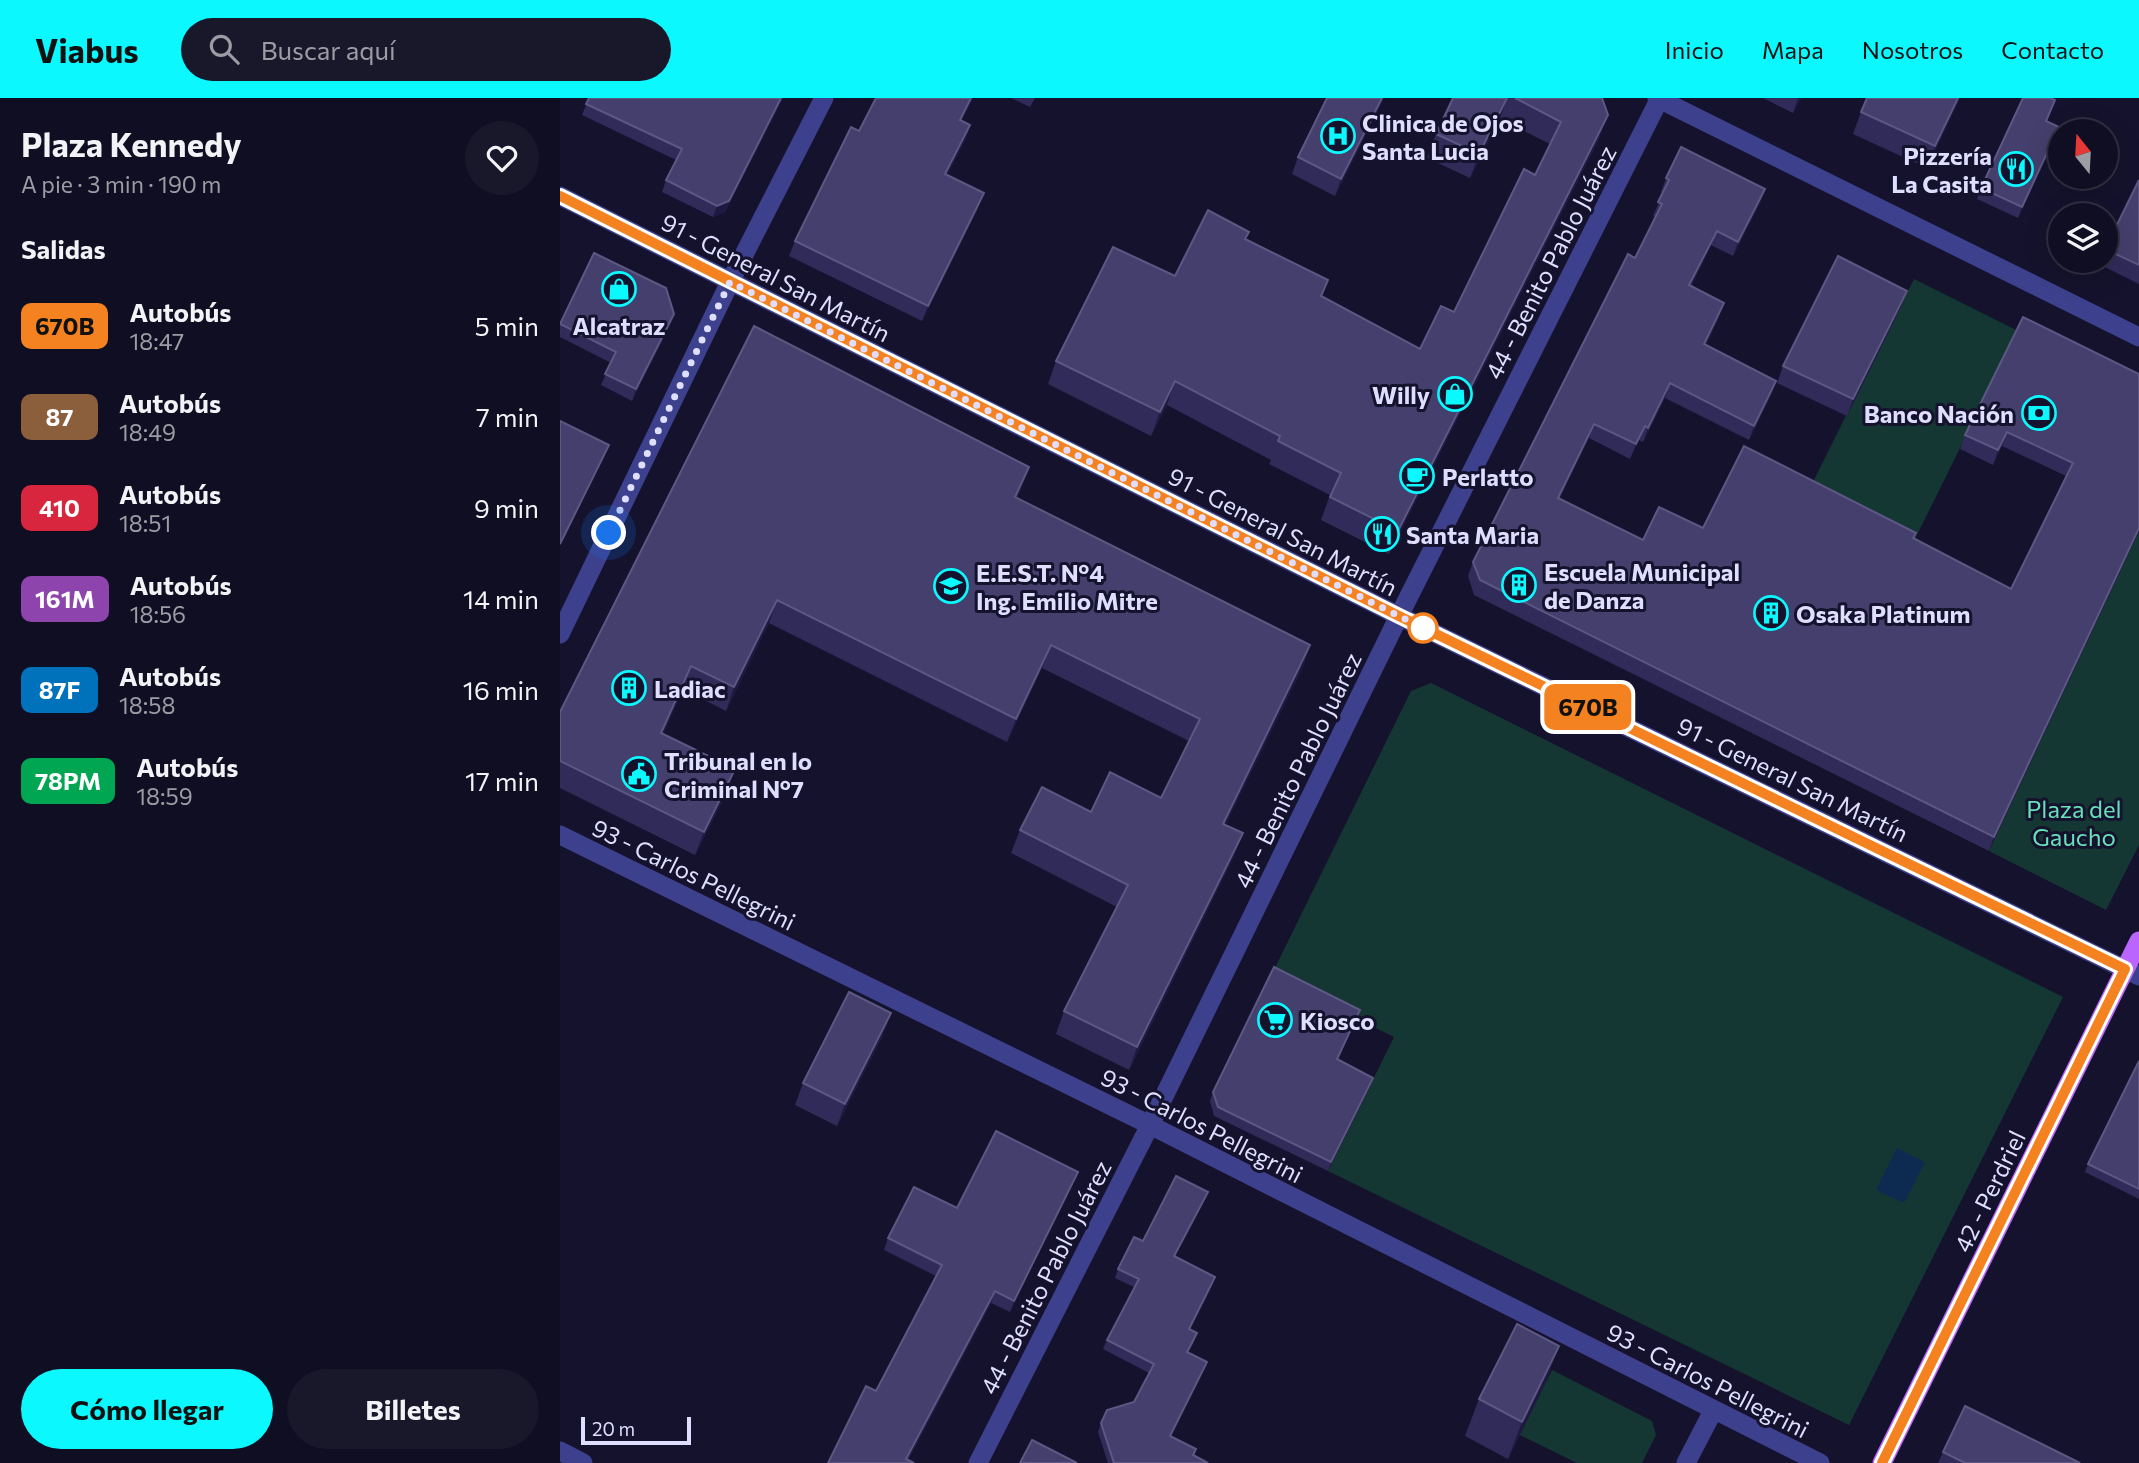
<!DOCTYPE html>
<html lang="es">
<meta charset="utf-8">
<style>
:root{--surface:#100e22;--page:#19172a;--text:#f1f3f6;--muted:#9c9ca5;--line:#302e40;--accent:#0bf8fe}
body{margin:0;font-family:Commissioner,sans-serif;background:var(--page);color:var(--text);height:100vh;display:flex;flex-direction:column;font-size:26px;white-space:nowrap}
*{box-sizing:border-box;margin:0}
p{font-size:23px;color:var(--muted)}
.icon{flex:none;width:38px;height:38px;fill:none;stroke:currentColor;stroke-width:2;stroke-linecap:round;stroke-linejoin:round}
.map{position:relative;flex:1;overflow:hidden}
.side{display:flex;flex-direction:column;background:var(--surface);width:560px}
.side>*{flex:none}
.badge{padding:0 14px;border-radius:10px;font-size:24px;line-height:46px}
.needle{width:46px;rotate:342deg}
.fabs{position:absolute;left:1488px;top:21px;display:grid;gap:14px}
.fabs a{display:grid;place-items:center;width:70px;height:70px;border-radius:50%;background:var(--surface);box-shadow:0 7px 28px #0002,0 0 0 2px var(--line);font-size:35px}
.scale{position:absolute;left:21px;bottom:18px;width:110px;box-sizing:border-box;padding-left:7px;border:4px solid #dfdeff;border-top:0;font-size:19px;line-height:24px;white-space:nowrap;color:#dfdeff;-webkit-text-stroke:5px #15122d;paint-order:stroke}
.you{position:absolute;width:35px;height:35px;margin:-18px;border:5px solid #fff;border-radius:50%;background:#1a73e8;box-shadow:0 0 0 10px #1a73e833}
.map>.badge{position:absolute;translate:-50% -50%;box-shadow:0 0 0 4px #fff}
h2{padding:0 21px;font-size:26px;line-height:63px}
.round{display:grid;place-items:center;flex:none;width:74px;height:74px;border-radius:37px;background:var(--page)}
.head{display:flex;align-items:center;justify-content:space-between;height:119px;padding:0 21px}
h1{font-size:33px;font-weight:700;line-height:52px}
.action{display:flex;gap:14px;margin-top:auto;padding:14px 21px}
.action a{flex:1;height:80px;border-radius:42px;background:var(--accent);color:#111;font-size:28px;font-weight:700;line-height:80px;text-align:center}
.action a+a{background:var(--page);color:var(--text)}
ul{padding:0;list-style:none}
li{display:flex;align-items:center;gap:21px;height:91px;padding:0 21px}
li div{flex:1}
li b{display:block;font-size:26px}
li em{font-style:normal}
li .badge{min-width:77px;font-weight:700;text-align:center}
header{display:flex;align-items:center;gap:42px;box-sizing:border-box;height:98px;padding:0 35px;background:var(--accent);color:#111}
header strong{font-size:33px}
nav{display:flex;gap:38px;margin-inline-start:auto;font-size:24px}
.search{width:490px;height:63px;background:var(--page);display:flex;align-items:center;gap:18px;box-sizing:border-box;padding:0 24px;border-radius:38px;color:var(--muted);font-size:26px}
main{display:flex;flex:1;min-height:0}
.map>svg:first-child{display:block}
.green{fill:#153733}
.water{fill:#0d2b50}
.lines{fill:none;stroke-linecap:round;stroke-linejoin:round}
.minor{stroke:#3d408c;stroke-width:19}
.tertiary{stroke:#3d408c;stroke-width:19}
.primary{stroke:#ba65fe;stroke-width:19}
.wall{fill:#312b5a}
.shaded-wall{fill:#1e1941}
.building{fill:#443f6c;stroke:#5c5883;stroke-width:2}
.line-casing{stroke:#fff;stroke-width:16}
.line{stroke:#f58220;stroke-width:10}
.walk{stroke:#dfdeff;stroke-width:7;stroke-dasharray:0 12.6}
.stop-dot{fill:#fff;stroke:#f58220;stroke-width:3.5}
.labels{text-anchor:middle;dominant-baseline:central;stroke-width:6;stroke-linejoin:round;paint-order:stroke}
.poi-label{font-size:24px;font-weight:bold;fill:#dfdeff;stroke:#15122d;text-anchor:start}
.street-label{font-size:24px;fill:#dfdeff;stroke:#15122d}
.park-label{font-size:24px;fill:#68e1ba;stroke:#15122d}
</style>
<header>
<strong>Viabus</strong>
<div class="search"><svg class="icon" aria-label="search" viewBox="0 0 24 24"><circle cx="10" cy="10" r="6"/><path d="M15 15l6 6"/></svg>Buscar aquí</div>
<nav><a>Inicio</a><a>Mapa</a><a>Nosotros</a><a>Contacto</a></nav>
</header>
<main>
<section class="side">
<div class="head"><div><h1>Plaza Kennedy</h1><p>A pie · 3 min · 190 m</p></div><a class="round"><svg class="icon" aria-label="heart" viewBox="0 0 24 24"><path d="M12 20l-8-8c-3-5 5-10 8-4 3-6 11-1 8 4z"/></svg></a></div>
<h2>Salidas</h2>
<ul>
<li><span class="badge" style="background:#f58220;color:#111">670B</span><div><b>Autobús</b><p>18:47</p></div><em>5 min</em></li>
<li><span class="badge" style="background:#8b5e3c;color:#fff">87</span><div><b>Autobús</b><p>18:49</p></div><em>7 min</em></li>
<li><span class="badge" style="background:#d7263d;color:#fff">410</span><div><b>Autobús</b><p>18:51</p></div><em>9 min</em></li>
<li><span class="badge" style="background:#8e44ad;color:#fff">161M</span><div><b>Autobús</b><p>18:56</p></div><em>14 min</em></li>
<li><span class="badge" style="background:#0072bc;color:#fff">87F</span><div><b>Autobús</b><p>18:58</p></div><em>16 min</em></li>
<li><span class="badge" style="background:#00a651;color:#fff">78PM</span><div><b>Autobús</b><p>18:59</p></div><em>17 min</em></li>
</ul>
<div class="action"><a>Cómo llegar</a><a>Billetes</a></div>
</section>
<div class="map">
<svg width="1579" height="1365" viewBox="0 0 1579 1365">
<rect width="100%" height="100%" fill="#15122d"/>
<g class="green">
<polygon points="1354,181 1458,233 1351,449 1247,396"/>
<polygon points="1579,433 1579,747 1546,812 1429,753"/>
<polygon points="871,585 1503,899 1289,1327 768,1073 834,939 711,878 851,593"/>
<polygon points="992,1272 1092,1323 1096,1337 1082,1365 1017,1365 960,1337"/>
</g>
<polygon class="water" points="1337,1050 1365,1064 1344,1105 1316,1092"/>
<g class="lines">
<g class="minor">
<polyline points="0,98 839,518 1579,878"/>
<polyline points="0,536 170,184 264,0"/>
<polyline points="0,737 590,1027 1260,1365"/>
<polyline points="0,1353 23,1365"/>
<polyline points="418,1365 590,1027 839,518 1100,0"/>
<polyline points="1126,1365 1153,1313"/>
</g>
<polyline class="tertiary" points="1097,0 1579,239"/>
<polyline class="primary" points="1322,1365 1579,843"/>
</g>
<g class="wall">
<polygon points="29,0 223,0 165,114 153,119 102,94 106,82 116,62 22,17"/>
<polygon points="316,0 413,0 401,23 410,27 405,42 387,77 418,110 362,223 229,158 235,143 299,33"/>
<polygon points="451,0 475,0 470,9"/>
<polygon points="824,0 775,98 732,76 738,59"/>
<polygon points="893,0 1042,0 1039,41 829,456 761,422 770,397 709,366 711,362 607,307 591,338 488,286 496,263 615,178 686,141 768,182 762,199 860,251 894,214 975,77 990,46 940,21 910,80 867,60 876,36"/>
<polygon points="1203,0 1241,0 1233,15"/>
<polygon points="1400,0 1367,70 1293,36 1301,14"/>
<polygon points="1491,14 1487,23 1499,29 1495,41 1458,120 1417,101 1421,90"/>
<polygon points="1106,80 1205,91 1200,105 1173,158 1151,147 1131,188 1159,219 1146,247 1216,283 1211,297 1189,342 1105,300 1083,344 1079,342 1070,361 1029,340 999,401 1083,442 1143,430 1354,440 1451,491 1506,378 1442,348 1433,367 1400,351 1405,337 1579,276 1579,433 1429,753 914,497 908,478 913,464 1075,160 1096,119 1093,118 1103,95 1101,94"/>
<polygon points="1579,82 1579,186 1539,166 1540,163 1545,163 1545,150"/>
<polygon points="1347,193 1341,209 1287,318 1217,285 1223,268"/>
<polygon points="114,216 110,227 72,303 41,287 51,265 0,239 0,225"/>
<polygon points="469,369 457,400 750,547 742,571 665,727 674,758 569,972 496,936 504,913 557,809 451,755 460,732 531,714 601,700 629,643 482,570 447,644 209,525 166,613 123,591 103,636 175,671 167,694 135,757 0,690 0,614"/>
<polygon points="800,912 778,962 813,980 810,989 768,1073 654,1018 650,1003 653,994"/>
<polygon points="323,937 277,1028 235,1007 243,985"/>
<polygon points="1579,963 1579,1101 1525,1074 1528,1066"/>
<polygon points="518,1074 513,1085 450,1214 431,1205 348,1362 268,1365 316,1293 376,1178 324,1152 328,1140"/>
<polygon points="644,1103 615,1159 652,1188 630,1231 634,1244 628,1255 643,1273 611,1338 634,1358 648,1365 548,1365 538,1334 541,1325 574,1304 589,1275 543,1251 547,1242 574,1189 555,1180 558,1171 583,1143"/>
<polygon points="999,1248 985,1285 948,1361 905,1338 919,1301"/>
<polygon points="1383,1354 1520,1365 1378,1365"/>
</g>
<g class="shaded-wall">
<polygon points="221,0 223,0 165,114 153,119 157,108"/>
<polygon points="411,0 413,0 394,37 400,22"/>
<polygon points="822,0 824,0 775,98 781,81"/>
<polygon points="947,0 940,21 910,80 919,56"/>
<polygon points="1238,0 1241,0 1233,15"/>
<polygon points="1398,0 1400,0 1367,70 1375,48"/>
<polygon points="1048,17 1039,41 829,456 838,433"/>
<polygon points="410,27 405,42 380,91 385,76"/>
<polygon points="1499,29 1495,41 1458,120 1462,109"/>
<polygon points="1205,91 1200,105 1173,158 1178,144"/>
<polygon points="424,95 418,110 362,223 368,208"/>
<polygon points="1157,133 1151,147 1124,201 1129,187"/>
<polygon points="1347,193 1341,209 1287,318 1293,301"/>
<polygon points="1164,205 1159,219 1139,260 1144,246"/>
<polygon points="114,216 110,227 72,303 76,291"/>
<polygon points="615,283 607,307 591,338 600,314"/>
<polygon points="1216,283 1211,297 1189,342 1194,328"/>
<polygon points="1110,285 1105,300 1083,344 1088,330"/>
<polygon points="1034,326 1029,340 993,415 998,400"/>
<polygon points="1085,328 1079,342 1070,361 1076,346"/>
<polygon points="1447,334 1442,348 1433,367 1438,352"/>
<polygon points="49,347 45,357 0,448 0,446"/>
<polygon points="469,369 461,392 446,422 455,399"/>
<polygon points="1579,430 1579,433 1429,753 1434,739"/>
<polygon points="217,502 209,525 166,613 174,589"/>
<polygon points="491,547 482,570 447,644 456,621"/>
<polygon points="750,547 742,571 655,749 663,726"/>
<polygon points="131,568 123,591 93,658 101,635"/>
<polygon points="175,671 167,694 135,757 144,734"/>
<polygon points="683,735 674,758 569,972 577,949"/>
<polygon points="800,912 797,921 774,970 777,961"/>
<polygon points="331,915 323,937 277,1028 285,1006"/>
<polygon points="813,980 810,989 768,1073 771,1064"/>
<polygon points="518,1074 513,1085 450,1214 454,1203"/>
<polygon points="648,1094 644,1103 611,1167 614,1158"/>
<polygon points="655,1179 652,1188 626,1240 629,1231"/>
<polygon points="435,1193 431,1205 346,1365 346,1361"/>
<polygon points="999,1248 985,1285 948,1361 962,1324"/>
<polygon points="647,1264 643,1273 607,1347 610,1338"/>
</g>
<g class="building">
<polygon points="29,0 221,0 169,103 157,108 106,82 122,51 26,6"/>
<polygon points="316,0 411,0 400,22 410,27 385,76 424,95 368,208 235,143 291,29 299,33"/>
<polygon points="767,0 822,0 781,81 738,59"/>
<polygon points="893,0 947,0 919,56 876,36"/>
<polygon points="955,0 1042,0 1048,17 838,433 770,399 781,375 718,343 720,338 615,283 600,314 496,263 553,149 615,178 648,112 689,134 685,141 768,182 761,198 860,251 881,208 894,214 964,71 975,77 1001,24"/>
<polygon points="1307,0 1398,0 1375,48 1301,14"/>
<polygon points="1463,0 1490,0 1495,2 1486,23 1499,29 1462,109 1421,90"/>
<polygon points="1121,49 1205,91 1178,144 1157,133 1129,187 1164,205 1144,246 1216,283 1194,328 1110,285 1088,330 1085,328 1076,346 1034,326 998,400 1083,442 1099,409 1143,430 1184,348 1356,435 1353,440 1451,491 1513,365 1447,334 1438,352 1405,337 1463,219 1579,276 1579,430 1434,739 920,482 913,464 1068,156 1075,160 1102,106 1098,104 1109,82 1106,80"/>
<polygon points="1579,82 1579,167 1545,151"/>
<polygon points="34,155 106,190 114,216 76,291 45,276 56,254 0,226"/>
<polygon points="1278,158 1347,193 1293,301 1223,268"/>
<polygon points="194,228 469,369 455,399 750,547 663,726 683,735 577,949 504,913 568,787 460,732 482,689 531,714 550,674 601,700 640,621 491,547 456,621 217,502 174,589 131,568 101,635 175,671 144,734 0,663 0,614"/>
<polygon points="0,323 49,347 0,446"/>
<polygon points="714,869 800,912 777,961 813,980 771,1064 658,1009 653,994"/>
<polygon points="289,894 331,915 285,1006 243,985"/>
<polygon points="1579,963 1579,1091 1528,1066"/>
<polygon points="436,1033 518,1074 454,1203 435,1193 346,1361 354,1365 268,1365 306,1288 316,1293 382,1167 328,1140 354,1089 397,1110"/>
<polygon points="616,1078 648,1094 614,1158 655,1179 629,1231 637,1235 627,1254 647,1264 610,1338 636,1351 633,1357 648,1365 554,1365 541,1325 547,1312 574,1304 594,1266 547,1242 579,1181 558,1171 574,1139 583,1143"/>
<polygon points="957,1226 999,1248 962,1324 919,1301"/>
<polygon points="1405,1308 1520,1365 1405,1365 1383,1354"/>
<polygon points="472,1342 517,1365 460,1365"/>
</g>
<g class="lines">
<g class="line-casing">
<polyline id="line" points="0,98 839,518 1565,871 1322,1365"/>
</g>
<use href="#line" class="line"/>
<polyline class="walk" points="49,435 170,184 863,530"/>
</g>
<defs>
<g id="hospital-ring" transform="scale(1.75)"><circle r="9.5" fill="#15122d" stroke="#0bf8fe" stroke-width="1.5"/><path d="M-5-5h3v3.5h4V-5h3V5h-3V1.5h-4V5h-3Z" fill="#0bf8fe"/></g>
<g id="restaurant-ring" transform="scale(1.75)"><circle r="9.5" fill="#15122d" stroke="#0bf8fe" stroke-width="1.5"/><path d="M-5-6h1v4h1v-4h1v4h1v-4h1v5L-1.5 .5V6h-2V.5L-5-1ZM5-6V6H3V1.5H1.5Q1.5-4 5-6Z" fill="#0bf8fe"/></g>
<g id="shop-ring" transform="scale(1.75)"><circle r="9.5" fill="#15122d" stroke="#0bf8fe" stroke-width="1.5"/><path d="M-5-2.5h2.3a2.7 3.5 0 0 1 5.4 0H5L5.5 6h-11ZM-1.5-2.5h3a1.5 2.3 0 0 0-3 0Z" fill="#0bf8fe"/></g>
<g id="bank-ring" transform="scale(1.75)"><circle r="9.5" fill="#15122d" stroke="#0bf8fe" stroke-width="1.5"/><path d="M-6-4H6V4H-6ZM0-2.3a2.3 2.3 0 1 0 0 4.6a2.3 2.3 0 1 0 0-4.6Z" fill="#0bf8fe"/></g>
<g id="cafe-ring" transform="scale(1.75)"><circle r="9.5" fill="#15122d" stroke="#0bf8fe" stroke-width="1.5"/><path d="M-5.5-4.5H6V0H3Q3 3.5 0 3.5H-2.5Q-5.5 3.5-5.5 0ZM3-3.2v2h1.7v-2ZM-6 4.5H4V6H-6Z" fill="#0bf8fe"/></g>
<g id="building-ring" transform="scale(1.75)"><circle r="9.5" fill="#15122d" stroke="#0bf8fe" stroke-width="1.5"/><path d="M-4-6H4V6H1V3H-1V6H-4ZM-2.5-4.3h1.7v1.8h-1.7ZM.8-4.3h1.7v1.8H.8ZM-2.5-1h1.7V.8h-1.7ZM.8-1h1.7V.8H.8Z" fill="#0bf8fe"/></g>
<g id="school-ring" transform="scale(1.75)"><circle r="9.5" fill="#15122d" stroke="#0bf8fe" stroke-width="1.5"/><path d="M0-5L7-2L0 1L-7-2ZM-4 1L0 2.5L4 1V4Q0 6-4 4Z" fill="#0bf8fe"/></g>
<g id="civic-ring" transform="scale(1.75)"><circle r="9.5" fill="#15122d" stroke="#0bf8fe" stroke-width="1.5"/><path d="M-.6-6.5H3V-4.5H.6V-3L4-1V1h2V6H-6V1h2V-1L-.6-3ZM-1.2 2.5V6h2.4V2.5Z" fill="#0bf8fe"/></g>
<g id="supermarket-ring" transform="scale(1.75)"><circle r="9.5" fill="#15122d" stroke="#0bf8fe" stroke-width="1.5"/><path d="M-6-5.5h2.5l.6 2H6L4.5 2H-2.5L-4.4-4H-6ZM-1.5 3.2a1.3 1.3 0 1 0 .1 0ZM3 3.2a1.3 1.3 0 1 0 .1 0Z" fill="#0bf8fe"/></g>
</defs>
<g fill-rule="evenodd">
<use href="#hospital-ring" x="778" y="38"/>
<use href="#restaurant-ring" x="1456" y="71"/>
<use href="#shop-ring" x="59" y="191"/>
<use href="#shop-ring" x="895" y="296"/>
<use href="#bank-ring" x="1479" y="315"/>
<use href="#cafe-ring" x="857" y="378"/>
<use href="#restaurant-ring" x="822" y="436"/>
<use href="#building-ring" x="959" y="487"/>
<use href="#school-ring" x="391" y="488"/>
<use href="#building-ring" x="1211" y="515"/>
<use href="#building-ring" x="69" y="590"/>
<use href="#civic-ring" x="79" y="676"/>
<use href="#supermarket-ring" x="715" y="922"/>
</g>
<circle class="stop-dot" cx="863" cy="530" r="14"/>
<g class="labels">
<g class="poi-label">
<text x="802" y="24">Clinica de Ojos<tspan x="802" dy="28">Santa Lucia</tspan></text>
<text x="1432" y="57" text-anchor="end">Pizzería<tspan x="1432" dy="28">La Casita</tspan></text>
<text x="59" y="227" text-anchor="middle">Alcatraz</text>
<text x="870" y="296" text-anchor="end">Willy</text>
<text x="1454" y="315" text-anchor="end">Banco Nación</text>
<text x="882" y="378">Perlatto</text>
<text x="846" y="436">Santa Maria</text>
<text x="984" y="473">Escuela Municipal<tspan x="984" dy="28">de Danza</tspan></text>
<text x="416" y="474">E.E.S.T. Nº4<tspan x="416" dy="28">Ing. Emilio Mitre</tspan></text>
<text x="1236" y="515">Osaka Platinum</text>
<text x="94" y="590">Ladiac</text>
<text x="104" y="662">Tribunal en lo<tspan x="104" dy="28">Criminal Nº7</tspan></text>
<text x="740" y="922">Kiosco</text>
</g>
<g class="street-label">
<text transform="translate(990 164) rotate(-63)">44 - Benito Pablo Juárez</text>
<text transform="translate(216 179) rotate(27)">91 - General San Martín</text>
<text transform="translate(723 433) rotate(27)">91 - General San Martín</text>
<text transform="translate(737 672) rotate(-64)">44 - Benito Pablo Juárez</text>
<text transform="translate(1233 681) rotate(26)">91 - General San Martín</text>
<text transform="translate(134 776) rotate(26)">93 - Carlos Pellegrini</text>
<text transform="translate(642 1027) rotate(27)">93 - Carlos Pellegrini</text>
<text transform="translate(1429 1093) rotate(-64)">42 - Perdriel</text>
<text transform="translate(485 1179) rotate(-63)">44 - Benito Pablo Juárez</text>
<text transform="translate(1148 1282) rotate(27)">93 - Carlos Pellegrini</text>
</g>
<g class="park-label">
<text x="1514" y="710">Plaza del<tspan x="1514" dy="28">Gaucho</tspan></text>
</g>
</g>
</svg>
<div class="fabs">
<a><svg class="needle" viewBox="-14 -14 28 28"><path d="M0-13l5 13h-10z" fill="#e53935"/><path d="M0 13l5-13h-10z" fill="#9c9ca5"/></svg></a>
<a><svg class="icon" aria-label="layers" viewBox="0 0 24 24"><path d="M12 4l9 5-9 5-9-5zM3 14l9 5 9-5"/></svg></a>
</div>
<div class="scale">20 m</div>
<div class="you" style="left:49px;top:435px"></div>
<b class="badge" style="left:1028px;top:609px;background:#f58220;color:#111">670B</b>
</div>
</main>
